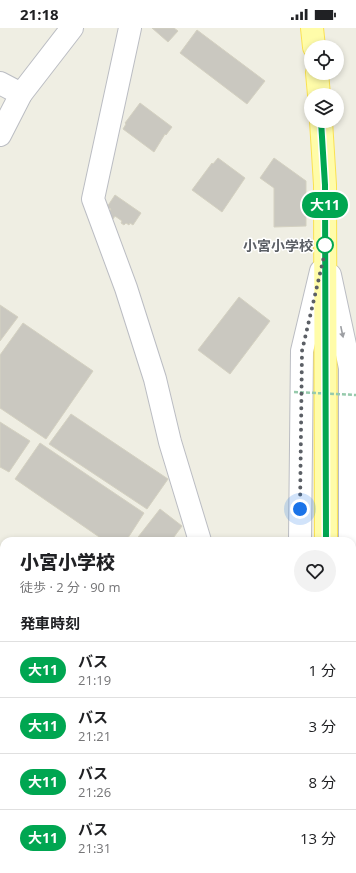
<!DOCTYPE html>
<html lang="ja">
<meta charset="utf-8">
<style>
:root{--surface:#fff;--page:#f2f2f2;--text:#202124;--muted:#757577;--line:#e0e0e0}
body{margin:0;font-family:"Open Sans","Noto Sans JP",sans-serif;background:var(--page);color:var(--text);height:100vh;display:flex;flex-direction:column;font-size:15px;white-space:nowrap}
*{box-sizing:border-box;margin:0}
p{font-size:13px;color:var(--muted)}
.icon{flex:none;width:22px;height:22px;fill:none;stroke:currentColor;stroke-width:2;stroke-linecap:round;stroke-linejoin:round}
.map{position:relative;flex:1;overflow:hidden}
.panel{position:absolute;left:0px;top:509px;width:356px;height:336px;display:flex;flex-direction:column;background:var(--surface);border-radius:12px 12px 0 0;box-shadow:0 2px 6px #0003}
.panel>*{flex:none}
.badge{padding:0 8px;border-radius:13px;font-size:14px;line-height:26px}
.tools{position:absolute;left:304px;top:12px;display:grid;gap:8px}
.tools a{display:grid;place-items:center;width:40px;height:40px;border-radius:50%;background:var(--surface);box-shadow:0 2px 6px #0003;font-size:20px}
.you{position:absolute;width:20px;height:20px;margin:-10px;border:3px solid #fff;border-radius:50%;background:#1a73e8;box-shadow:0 0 0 6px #1a73e833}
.map>.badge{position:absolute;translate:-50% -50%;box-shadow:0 0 0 2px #fff}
h2{padding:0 20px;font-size:15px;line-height:36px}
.round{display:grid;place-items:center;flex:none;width:42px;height:42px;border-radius:21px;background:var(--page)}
.headline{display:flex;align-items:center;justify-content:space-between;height:68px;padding:0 20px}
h1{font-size:19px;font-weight:800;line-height:30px}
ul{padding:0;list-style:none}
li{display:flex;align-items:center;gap:12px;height:56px;padding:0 20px;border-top:1px solid var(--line)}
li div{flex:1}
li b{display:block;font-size:15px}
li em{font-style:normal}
li .badge{min-width:44px;font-weight:700;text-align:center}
.status{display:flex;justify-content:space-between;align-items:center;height:28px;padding:0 20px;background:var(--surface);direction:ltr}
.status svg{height:11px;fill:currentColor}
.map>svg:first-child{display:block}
.building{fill:#cac8c0;stroke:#d4d1c1}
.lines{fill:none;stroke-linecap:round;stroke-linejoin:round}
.street-casing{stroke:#bbbdc3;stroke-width:24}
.primary-casing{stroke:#fbe251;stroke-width:24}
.path{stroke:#96caac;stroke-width:2.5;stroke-dasharray:4 2;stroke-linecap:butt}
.street{stroke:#fff;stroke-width:22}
.primary{stroke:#fffca9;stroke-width:22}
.rail{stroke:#b7b8b8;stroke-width:3;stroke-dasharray:1 5;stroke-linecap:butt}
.path-bridge{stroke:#96caac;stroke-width:2.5;stroke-dasharray:4 2;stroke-linecap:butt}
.oneway{fill:#9d9fa3}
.line-casing{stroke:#fff;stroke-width:9}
.line{stroke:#00a651;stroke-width:6}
.walk{stroke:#5b5f65;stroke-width:4;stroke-dasharray:0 7.2}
.stop-dot{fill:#fff;stroke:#00a651;stroke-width:2}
.labels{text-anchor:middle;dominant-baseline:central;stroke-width:3;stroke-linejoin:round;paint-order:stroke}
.stop-label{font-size:14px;font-weight:bold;fill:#5b5f65;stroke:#fff;text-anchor:end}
</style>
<div class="status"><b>21:18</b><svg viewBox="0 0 49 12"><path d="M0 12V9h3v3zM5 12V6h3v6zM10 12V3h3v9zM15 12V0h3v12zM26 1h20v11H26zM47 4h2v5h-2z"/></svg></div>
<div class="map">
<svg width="356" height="845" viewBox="0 0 356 845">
<rect width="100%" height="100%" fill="#efeee3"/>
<g class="building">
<polygon points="152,0 174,0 178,3 168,14"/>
<polygon points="197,2 265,53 247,76 180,25"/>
<polygon points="140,75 172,99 166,107 165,106 154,124 123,101 126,96 125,95"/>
<polygon points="218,130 245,150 222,184 192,162 212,135 213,136"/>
<polygon points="274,130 306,153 306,198 274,199 274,160 260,150"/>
<polygon points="115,167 141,185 133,197 130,195 129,197 126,195 124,197 121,195 122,193 115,188 113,191 107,187 111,181 107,179"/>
<polygon points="239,269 270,293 230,346 198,322"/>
<polygon points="0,277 18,289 0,313"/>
<polygon points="23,295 93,343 46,411 0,380 0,327"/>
<polygon points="71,386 168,451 147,481 49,416"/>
<polygon points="0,394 30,413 9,444 0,439"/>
<polygon points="40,415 144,485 126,513 105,513 15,451"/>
<polygon points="160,481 182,498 171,513 135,513"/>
</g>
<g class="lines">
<g class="street-casing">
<g id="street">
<polyline points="130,0 93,171 126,260 155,351 170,414 200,513"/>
<polyline points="0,55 21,66"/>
<polyline points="0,107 21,66 72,0"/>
<polyline points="330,247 350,340 350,513"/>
<polyline points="300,513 302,323 321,243"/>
<polyline points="352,672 356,735"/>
<polyline points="352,789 356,789"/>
<polyline points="301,841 301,845"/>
<polyline points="270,845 280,841"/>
</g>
</g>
<g class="primary-casing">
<g id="primary">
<polyline points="312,0 314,19"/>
<polyline points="317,45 319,67"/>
<polyline points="321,93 325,157 326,513"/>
<polyline points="327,841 327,845"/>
</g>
</g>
<polyline class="path" points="352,817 356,817"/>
<use href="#street" class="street"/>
<use href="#primary" class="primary"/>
<g class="rail">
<polyline points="0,539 4,543"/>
<polyline points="352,774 356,776"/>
</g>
<g class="path-bridge">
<polyline points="294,364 356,367"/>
<polyline points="352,700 356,700"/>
</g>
</g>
<defs><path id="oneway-solid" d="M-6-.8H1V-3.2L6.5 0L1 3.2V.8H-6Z"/></defs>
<use class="oneway" href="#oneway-solid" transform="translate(342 304) rotate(78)"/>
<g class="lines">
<g class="line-casing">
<polyline id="line" points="321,93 325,157 326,513"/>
</g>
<use href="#line" class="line"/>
<polyline class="walk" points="300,481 302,323 325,224 325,211 325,217"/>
</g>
<circle class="stop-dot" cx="325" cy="217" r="8"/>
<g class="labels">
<g class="stop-label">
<text x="313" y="217">小宮小学校</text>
</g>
</g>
</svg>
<div class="tools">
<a><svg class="icon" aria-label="locate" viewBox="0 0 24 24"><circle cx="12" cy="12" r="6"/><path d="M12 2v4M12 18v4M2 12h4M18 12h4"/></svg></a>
<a><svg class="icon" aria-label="layers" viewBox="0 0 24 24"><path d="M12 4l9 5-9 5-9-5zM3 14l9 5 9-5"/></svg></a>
</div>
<div class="you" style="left:300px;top:481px"></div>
<b class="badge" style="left:325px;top:177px;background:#00a651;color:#fff">大11</b>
<section class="panel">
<div class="headline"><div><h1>小宮小学校</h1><p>徒歩 · 2 分 · 90 m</p></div><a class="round"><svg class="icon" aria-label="heart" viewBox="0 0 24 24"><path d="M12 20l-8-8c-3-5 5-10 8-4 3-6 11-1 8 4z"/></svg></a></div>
<h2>発車時刻</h2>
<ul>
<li><span class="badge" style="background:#00a651;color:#fff">大11</span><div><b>バス</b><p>21:19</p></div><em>1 分</em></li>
<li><span class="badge" style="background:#00a651;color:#fff">大11</span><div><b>バス</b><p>21:21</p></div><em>3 分</em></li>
<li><span class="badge" style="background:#00a651;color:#fff">大11</span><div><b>バス</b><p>21:26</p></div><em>8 分</em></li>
<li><span class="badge" style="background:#00a651;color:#fff">大11</span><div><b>バス</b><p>21:31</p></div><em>13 分</em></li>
</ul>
</section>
</div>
